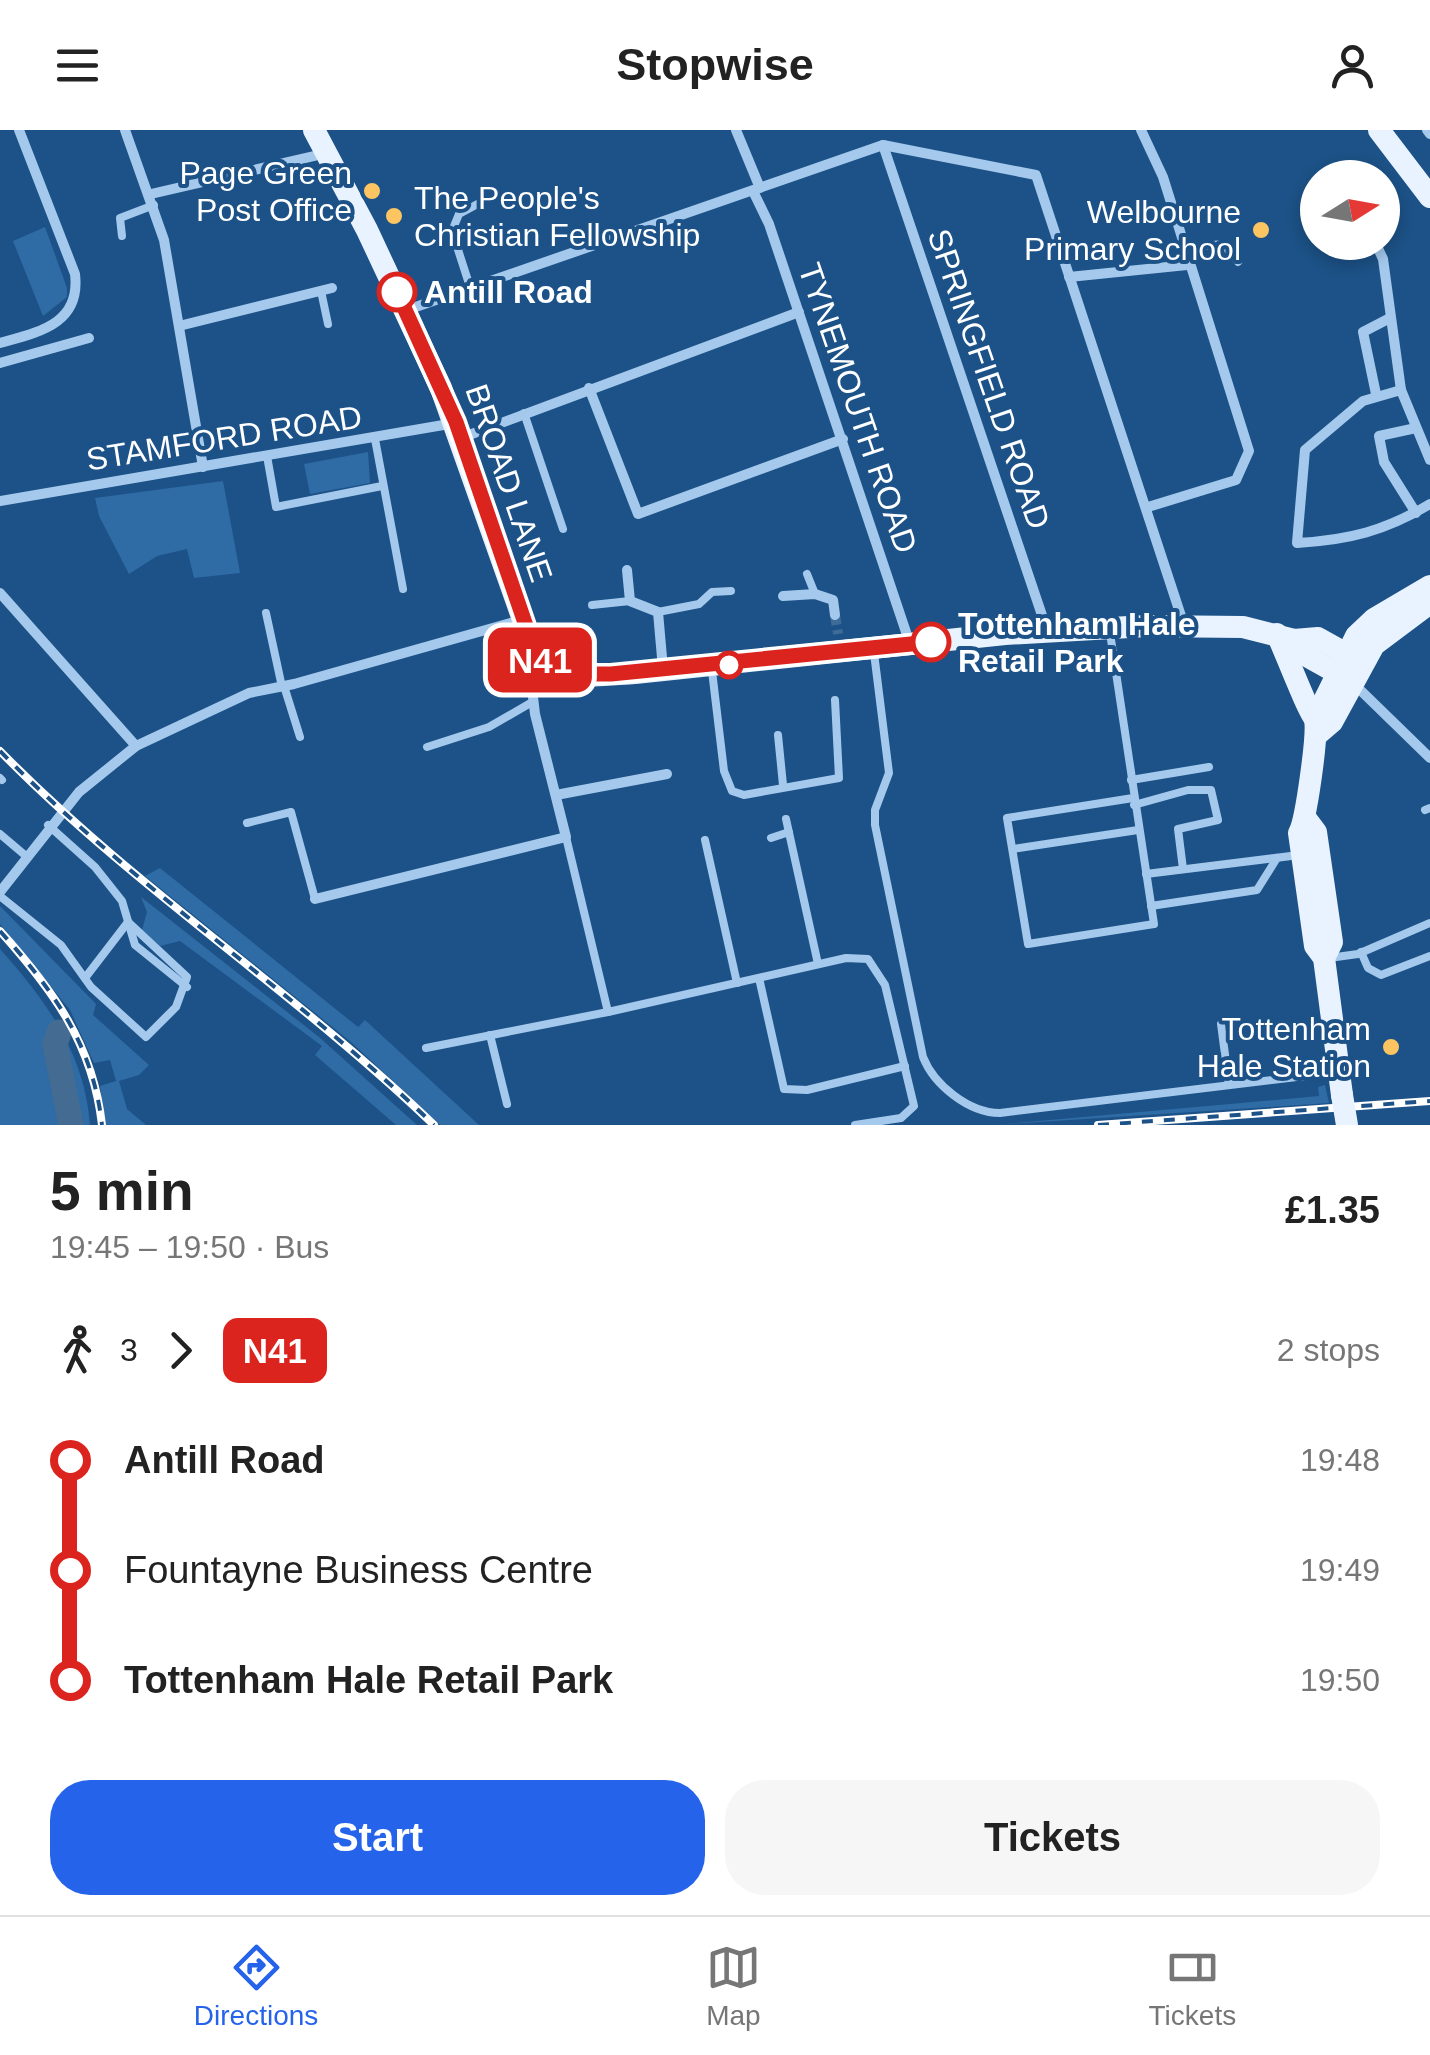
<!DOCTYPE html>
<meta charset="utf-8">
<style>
:root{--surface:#fff;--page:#f6f6f6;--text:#222;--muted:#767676;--line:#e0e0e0;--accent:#2563eb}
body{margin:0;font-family:Helvetica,sans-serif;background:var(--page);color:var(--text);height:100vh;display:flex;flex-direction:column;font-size:38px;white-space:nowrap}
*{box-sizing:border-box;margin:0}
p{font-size:32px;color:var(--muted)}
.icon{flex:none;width:55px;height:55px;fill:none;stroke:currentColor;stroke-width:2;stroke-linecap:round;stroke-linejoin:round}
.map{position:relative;height:995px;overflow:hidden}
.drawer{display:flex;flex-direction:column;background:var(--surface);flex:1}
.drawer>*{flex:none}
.badge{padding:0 20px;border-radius:15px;font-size:35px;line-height:65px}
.needle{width:65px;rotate:79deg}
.buttons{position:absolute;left:1300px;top:30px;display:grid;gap:20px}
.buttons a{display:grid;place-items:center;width:100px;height:100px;border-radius:50%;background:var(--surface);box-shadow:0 5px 15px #0003;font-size:50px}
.map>.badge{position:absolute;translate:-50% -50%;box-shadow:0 0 0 5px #fff}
.legs{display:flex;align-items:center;gap:15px;height:110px;padding:0 50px;font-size:32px}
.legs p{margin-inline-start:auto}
.overview{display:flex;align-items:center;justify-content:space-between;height:170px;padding:0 50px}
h1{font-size:55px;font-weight:700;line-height:75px}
.cta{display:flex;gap:20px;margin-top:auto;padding:20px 50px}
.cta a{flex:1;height:115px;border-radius:40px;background:var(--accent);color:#fff;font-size:40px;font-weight:700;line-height:115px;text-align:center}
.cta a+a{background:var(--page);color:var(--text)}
ul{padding:0 50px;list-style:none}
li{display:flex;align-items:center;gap:35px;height:110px;font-size:38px}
li i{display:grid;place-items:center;width:15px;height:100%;margin:0 12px;background:currentColor}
li i::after{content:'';width:25px;height:25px;margin:-12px;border:8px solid;border-radius:50%;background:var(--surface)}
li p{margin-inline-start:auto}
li:first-child i{background:linear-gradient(#0000 50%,currentColor 0)}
li:last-child i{background:linear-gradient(currentColor 50%,#0000 0)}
header{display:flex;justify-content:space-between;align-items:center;height:130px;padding:0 50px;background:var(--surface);font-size:45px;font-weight:700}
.tabs{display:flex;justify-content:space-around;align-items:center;height:140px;border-top:2px solid var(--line);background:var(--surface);font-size:28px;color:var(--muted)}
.tabs a{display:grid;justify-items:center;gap:5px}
.tabs .on{color:var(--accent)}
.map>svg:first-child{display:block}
.green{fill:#2f6ca5}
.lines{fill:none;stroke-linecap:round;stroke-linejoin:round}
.river{stroke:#446c92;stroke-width:25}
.street-tunnel{stroke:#3e6c99;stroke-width:10;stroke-dasharray:10 5;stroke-linecap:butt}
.lane{stroke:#a4c9ec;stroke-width:8}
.street{stroke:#a4c9ec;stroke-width:10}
.primary{stroke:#e9f3ff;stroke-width:22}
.rail-casing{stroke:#fff;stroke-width:8}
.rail{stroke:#1c5287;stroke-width:4;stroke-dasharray:11;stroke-linecap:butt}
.primary-bridge{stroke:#e9f3ff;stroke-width:22}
.line-1-casing{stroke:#fff;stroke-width:22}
.line-1{stroke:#dc241f;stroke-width:15}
.poi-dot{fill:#fcc561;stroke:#1c5287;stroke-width:4}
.stop-1-dot{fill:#fff;stroke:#dc241f;stroke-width:5}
.labels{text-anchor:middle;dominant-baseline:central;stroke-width:8;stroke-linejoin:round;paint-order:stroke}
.poi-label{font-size:32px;fill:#fff;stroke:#1c5287;text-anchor:end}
.stop-label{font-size:32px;font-weight:bold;fill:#fff;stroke:#1c5287;text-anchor:start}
.street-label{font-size:32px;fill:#fff;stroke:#1c5287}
</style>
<header><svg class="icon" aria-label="menu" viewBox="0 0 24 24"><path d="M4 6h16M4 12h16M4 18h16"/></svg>Stopwise<svg class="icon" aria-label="person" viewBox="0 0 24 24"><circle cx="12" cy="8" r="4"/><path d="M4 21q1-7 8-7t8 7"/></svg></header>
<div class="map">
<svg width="1430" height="995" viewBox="0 0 1430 995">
<rect width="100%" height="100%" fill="#1c5287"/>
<g class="green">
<polygon points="45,97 67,158 67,167 43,186 13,111"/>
<polygon points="368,322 370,353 310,364 304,334"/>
<polygon points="223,351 240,443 194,448 187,419 157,426 129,444 99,386 95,368"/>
<polygon points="160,738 358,897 365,890 479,995 440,995 351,912 145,746"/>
<polygon points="141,767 319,907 417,995 396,995 315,925 322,916 180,811 160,816 142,800 147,782"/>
<polygon points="0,776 96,874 93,885 149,935 139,945 119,951 127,979 146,995 106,995 100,956 116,951 110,930 94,933 70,880 0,794"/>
<path d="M0 819C47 872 84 922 90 995H0Z"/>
<polygon points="1325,955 1329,973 995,995 1319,966 1318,957"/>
</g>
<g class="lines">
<polyline class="river" points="59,902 55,915 71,995"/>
<polyline class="street-tunnel" points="835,485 838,504"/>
<g class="lane">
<polyline points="122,106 120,88 154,75"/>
<polyline points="1183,118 1223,114 1238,132"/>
<polyline points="471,160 452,101 459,84 485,70"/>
<polyline points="321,161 328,194"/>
<polyline points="524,283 563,399"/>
<polyline points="375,309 403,459"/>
<polyline points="267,326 276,377 382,356"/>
<polyline points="807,444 815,464"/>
<polyline points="592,475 630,471"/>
<polyline points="658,482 699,474 712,462 731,461"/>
<polyline points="266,483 282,557"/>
<polyline points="1110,503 1154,794 1028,814 1007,688 1133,668"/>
<path d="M874 523 889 643 875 680V695L923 927C934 955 969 983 1000 983L1305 946"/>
<polyline points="712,541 724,641 732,661 744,665 839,648 835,570"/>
<polyline points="284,556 300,607"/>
<polyline points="778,605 783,655"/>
<polyline points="427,617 489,597 534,571"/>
<polyline points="0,648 2,650"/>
<polyline points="1131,650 1209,637"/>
<polyline points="1134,675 1188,660 1211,660 1218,690 1178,699 1183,739"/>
<polyline points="1425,680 1430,678"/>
<polyline points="786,689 818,834"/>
<polyline points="247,693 291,682 315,769"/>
<polyline points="48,695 95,737 122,771 135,815 187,857"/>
<polyline points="0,704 26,726"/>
<polyline points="566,707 608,882 846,828 868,829 885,855 914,976 901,988 855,995"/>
<polyline points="771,708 789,702"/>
<polyline points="705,710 737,853"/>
<polyline points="1013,719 1138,700"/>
<polyline points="1146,744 1299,725"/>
<polyline points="0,766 61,815 91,857 146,907 176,877 187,847 128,792"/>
<polyline points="1151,776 1257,760 1277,728"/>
<polyline points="1361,822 1368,838 1381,845 1430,826"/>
<polyline points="1329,828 1358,824 1430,793"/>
<polyline points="85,848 128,792"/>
<polyline points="759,848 784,959 807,960 905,936"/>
<polyline points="1221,894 1229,955"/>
<polyline points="490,905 507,974"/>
<polyline points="426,918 608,882"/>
</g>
<g class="street">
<polyline points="125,0 164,110 203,337"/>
<polyline points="736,0 760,58"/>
<polyline points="1141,0 1163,47 1249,321 1236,350 1148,377"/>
<polyline points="1427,0 1430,4"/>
<polyline points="883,15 1047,500"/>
<polyline points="753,61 769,94 910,514"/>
<polyline points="151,64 327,23"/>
<polyline points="1375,112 1383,129 1401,260 1430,330"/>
<polyline points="1069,147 1187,135"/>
<polyline points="407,180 883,15 1036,45 1184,495"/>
<polyline points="179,196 332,158"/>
<path d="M0 213C39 202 81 194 75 144L19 0"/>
<polyline points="0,233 89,208"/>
<polyline points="589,258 638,384 843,309"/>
<path d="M1401 260 1363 271 1305 320 1297 413C1349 410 1385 401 1430 374"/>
<polyline points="1376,264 1363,202 1390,188"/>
<polyline points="1416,298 1379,306 1384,332 1416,383"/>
<polyline points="461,308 799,182"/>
<polyline points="0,371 455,293"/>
<polyline points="627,440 630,471 658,482 663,539"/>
<polyline points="0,463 136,616"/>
<polyline points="783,466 815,464 833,470 835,485"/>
<polyline points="1353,553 1430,628"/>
<polyline points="556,665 667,644"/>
<polyline points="0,762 79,662 136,616 249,563 294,554 521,490"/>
<polyline points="315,769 566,707 535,584 533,567 542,532"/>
</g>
<g class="primary">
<path d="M314 0 367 100 441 258 532 515C551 555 597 545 635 543L1005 504 1147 496 1243 497 1294 510 1318 508 1363 533"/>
<polyline points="1379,0 1430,67"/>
<path d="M1277 504C1284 519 1309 584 1315 589"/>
<polyline points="1294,510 1303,524 1346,548"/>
<polyline points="1318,604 1332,592 1374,515 1426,476"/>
<polyline points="1307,690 1316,702 1332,812 1324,828"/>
<path d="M1342 965 1324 828 1315 816 1299 703C1306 691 1318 605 1315 589L1356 506 1374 489 1430 456"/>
</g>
<g class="rail-casing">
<g id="rail">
<path d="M0 621C134 758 296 862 434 995"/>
<path d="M0 801C53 860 93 914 102 995"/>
<polyline points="1098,995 1430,971"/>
</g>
</g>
<use href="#rail" class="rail"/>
<polyline class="primary-bridge" points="1342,965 1347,995"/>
</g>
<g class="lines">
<g class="line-1-casing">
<polyline id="line-1" points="397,162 456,292 536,525 563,544 611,544 931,512"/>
</g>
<use href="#line-1" class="line-1"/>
</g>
<g class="poi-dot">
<circle cx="372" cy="61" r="10"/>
<circle cx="394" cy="86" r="10"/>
<circle cx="1261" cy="100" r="10"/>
<circle cx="1391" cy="917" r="10"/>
</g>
<g class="stop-1-dot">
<circle cx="397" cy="162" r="18"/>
<circle cx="931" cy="512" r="18"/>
<circle cx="729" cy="535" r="12"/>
</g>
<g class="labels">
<g class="poi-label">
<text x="352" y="43">Page Green<tspan x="352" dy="37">Post Office</tspan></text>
<text x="414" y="68" text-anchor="start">The People's<tspan x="414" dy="37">Christian Fellowship</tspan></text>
<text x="1241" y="82">Welbourne<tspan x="1241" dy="37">Primary School</tspan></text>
<text x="1371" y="899">Tottenham<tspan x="1371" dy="37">Hale Station</tspan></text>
</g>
<g class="stop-label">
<text x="424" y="162">Antill Road</text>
<text x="958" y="494">Tottenham Hale<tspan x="958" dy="37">Retail Park</tspan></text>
</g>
<g class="street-label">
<text transform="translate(989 249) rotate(71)">SPRINGFIELD ROAD</text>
<text transform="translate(858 278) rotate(71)">TYNEMOUTH ROAD</text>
<text transform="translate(224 308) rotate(-9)">STAMFORD ROAD</text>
<text transform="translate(509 353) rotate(71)">BROAD LANE</text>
</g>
</g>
</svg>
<div class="buttons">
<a><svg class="needle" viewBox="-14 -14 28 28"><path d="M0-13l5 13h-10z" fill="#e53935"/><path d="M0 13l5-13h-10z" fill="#767676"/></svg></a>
</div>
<b class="badge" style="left:540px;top:530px;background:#dc241f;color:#fff">N41</b>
</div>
<section class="drawer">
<div class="overview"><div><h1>5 min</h1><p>19:45 – 19:50 · Bus</p></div><b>£1.35</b></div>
<div class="legs"><svg class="icon" aria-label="walk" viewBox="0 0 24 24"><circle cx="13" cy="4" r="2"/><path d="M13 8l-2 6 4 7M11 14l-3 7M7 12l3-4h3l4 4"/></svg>3<svg class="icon" aria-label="forward" viewBox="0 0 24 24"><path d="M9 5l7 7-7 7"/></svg><b class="badge" style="background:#dc241f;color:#fff">N41</b><p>2 stops</p></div>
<ul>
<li><i style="color:#dc241f"></i><b>Antill Road</b><p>19:48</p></li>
<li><i style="color:#dc241f"></i><span>Fountayne Business Centre</span><p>19:49</p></li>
<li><i style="color:#dc241f"></i><b>Tottenham Hale Retail Park</b><p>19:50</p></li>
</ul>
<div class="cta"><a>Start</a><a>Tickets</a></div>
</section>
<nav class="tabs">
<a class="on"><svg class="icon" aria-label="directions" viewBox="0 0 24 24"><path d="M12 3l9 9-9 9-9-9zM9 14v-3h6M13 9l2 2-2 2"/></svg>Directions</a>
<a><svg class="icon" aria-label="map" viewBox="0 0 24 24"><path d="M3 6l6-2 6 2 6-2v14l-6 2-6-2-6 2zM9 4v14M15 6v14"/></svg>Map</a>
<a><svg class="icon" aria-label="tickets" viewBox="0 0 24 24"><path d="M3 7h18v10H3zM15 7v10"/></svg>Tickets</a>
</nav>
